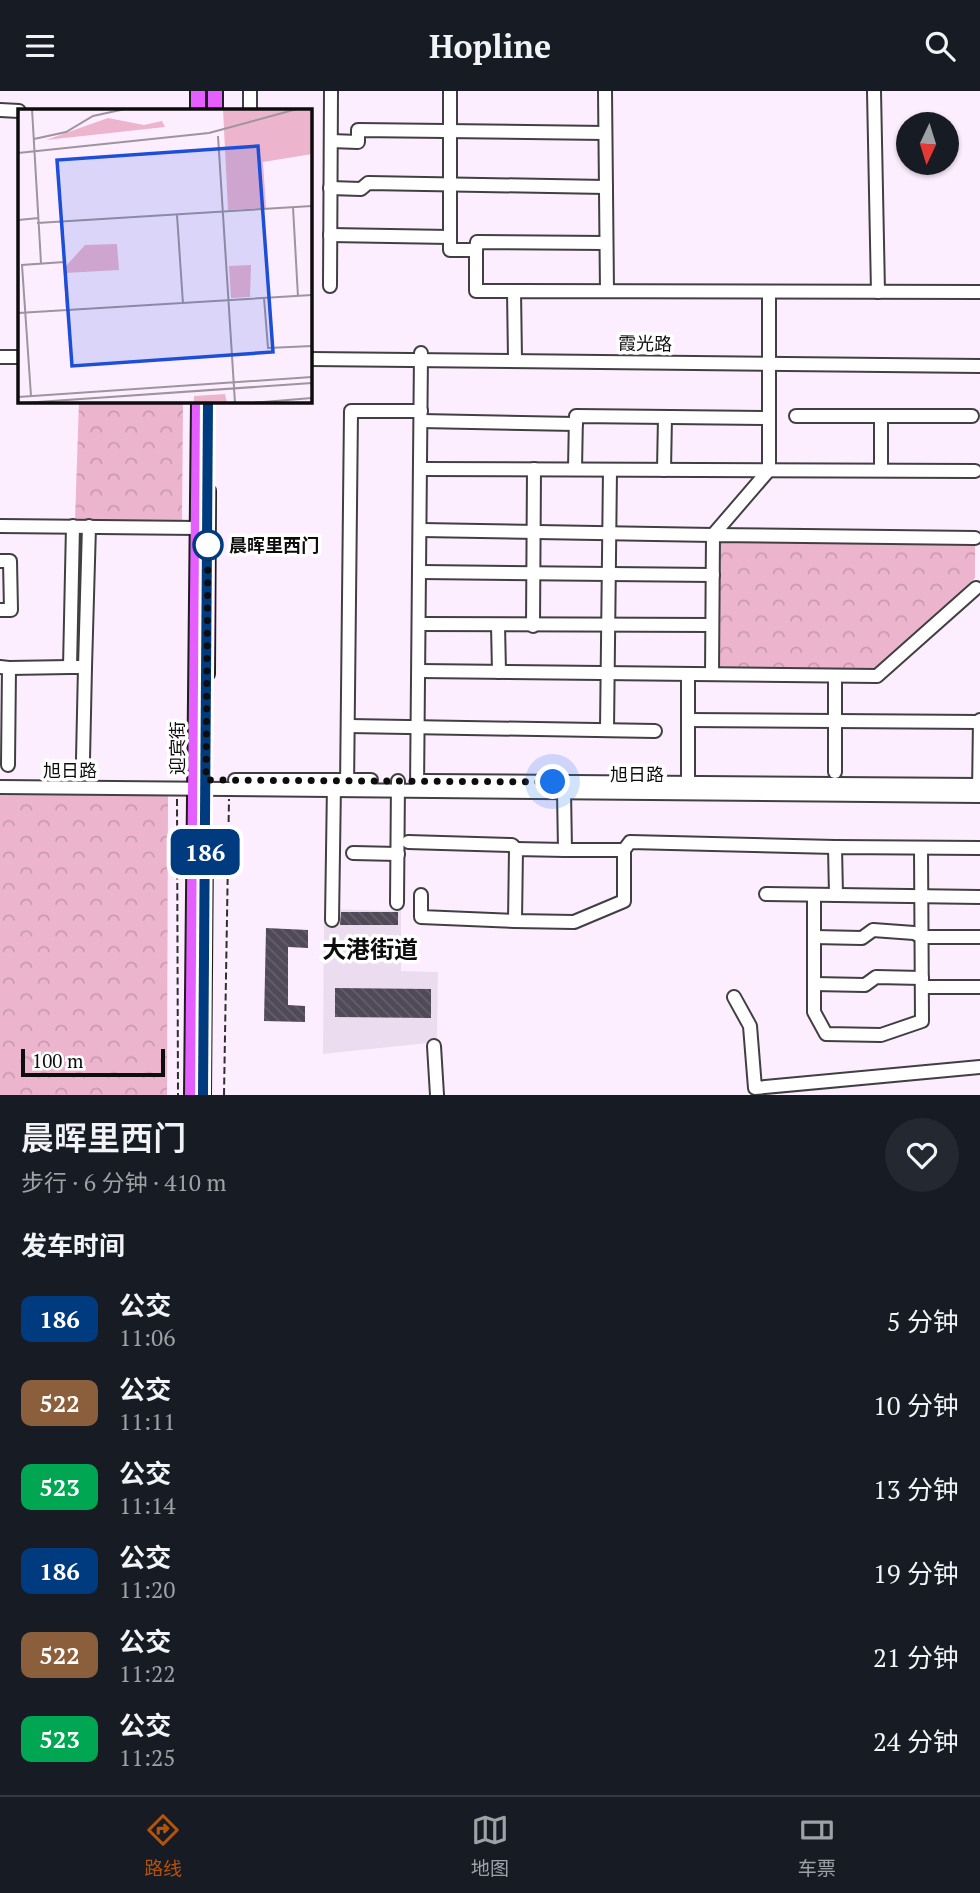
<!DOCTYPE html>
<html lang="zh">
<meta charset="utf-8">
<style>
:root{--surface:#171b24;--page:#242831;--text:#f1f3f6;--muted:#9ea1a6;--line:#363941;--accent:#b45309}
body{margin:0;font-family:"PT Serif","Noto Sans SC",serif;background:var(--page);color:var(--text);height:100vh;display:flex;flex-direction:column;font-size:26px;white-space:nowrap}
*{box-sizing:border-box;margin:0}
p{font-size:23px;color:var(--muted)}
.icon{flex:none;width:38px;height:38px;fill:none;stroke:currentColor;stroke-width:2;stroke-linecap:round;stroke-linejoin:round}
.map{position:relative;height:1004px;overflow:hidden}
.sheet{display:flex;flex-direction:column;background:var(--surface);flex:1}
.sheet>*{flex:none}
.badge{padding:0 14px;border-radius:10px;font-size:24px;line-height:46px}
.needle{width:46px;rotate:184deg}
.tools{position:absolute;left:896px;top:21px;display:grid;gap:14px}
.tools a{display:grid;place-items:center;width:63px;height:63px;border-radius:50%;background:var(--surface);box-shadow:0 2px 5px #0004;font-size:35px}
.scale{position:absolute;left:21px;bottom:18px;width:144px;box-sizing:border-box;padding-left:7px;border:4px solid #0d0d0d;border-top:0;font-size:19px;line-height:24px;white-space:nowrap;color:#0d0d0d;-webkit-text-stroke:5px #fff;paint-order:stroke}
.you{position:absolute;width:35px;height:35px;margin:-18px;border:5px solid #fff;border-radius:50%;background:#1a73e8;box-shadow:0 0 0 10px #1a73e833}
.map>.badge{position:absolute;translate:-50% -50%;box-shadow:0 0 0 4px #fff}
h2{padding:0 21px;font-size:26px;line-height:63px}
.round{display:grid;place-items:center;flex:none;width:74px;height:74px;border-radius:37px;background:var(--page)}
.overview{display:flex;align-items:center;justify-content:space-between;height:119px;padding:0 21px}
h1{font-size:33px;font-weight:600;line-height:52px}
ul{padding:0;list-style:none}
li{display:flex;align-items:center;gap:21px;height:84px;padding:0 21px}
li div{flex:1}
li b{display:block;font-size:26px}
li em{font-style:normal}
li .badge{min-width:77px;font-weight:700;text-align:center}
header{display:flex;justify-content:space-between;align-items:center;height:91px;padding:0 21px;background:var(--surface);font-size:32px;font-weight:600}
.tabs{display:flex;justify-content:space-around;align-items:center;height:98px;border-top:2px solid var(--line);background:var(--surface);font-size:19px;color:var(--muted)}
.tabs a{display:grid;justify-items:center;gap:4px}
.tabs .current{color:var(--accent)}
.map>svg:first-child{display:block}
.park{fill:url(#park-crowns)}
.plaza{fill:#ecdcf0}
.building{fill:url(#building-back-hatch)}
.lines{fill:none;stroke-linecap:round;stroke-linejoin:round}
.minor-casing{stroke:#404040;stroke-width:16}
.major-casing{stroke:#1e1e1e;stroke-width:18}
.path{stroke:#2f2f2f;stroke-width:2;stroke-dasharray:7 3.5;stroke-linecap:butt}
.minor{stroke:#fff;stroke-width:12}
.major{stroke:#e55eff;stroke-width:14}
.line-casing{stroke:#fff;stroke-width:16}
.line{stroke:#003b80;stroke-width:10}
.walk{stroke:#0d0d0d;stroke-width:7;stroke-dasharray:0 12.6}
.stop-dot{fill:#fff;stroke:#003b80;stroke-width:3.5}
.labels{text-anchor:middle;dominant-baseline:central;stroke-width:7;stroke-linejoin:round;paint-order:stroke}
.street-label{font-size:18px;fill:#0d0d0d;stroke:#fff}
.stop-label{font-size:18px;font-weight:bold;fill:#0d0d0d;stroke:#fff;text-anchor:start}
.district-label{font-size:24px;font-weight:bold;fill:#0d0d0d;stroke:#fff}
.inset-road{fill:none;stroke:#9d949e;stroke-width:2}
.view{fill:#1d4ed8;fill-opacity:0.15;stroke:#1d4ed8;stroke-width:3.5}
.inset-edge{fill:none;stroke:#0d0d0d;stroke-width:3.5}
</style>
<header><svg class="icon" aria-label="menu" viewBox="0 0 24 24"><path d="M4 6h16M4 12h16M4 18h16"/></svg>Hopline<svg class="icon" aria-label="search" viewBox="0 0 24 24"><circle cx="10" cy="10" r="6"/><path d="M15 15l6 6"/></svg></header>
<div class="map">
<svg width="980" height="1004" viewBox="0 0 980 1004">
<defs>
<pattern id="park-crowns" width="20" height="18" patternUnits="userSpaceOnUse" patternTransform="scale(1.75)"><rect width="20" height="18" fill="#edb4cd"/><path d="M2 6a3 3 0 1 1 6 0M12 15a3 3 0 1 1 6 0" fill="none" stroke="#ca9aaf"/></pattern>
<pattern id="building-back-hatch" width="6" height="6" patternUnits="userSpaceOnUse" patternTransform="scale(1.75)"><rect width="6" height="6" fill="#504957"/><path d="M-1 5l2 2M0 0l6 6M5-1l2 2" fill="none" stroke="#645f6a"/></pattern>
</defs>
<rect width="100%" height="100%" fill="#fdeeff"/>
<g class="park">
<polygon points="79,310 183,310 182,433 75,430"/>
<polygon points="718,448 975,452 975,487 875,582 719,577"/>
<polygon points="0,702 168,705 167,1004 0,1004"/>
</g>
<polygon class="plaza" points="324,818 401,820 401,880 438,881 437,951 323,963"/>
<g class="building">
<polygon points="341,821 398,821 398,834 340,834"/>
<polygon points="266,837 308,839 308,857 288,856 288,914 305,915 305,931 264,930"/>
<polygon points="335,897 431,898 431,927 335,926"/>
</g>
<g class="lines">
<g class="minor-casing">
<g id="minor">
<polyline points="450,0 450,159 476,159 476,200 514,200"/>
<polyline points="605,0 607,200"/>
<polyline points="874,0 878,201"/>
<polyline points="0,19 19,20"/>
<polyline points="250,19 250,0"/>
<polyline points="331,50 358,51 358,39 605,42"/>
<polyline points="330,97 361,98 368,92 606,96"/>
<polyline points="330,144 450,146"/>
<polyline points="476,159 477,151 606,152"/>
<polyline points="330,195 331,0"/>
<polyline points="0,266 19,266"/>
<polyline points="310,268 980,275"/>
<polyline points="515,268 514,200 980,201"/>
<polyline points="796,325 972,325"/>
<polyline points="881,325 881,379"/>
<polyline points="421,330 576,333"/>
<polyline points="421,378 975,380"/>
<polyline points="575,378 576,325 769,327"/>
<polyline points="664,379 665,326"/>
<polyline points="0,435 198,437"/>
<polyline points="73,435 70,576 85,576 89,435"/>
<polyline points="421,439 713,444 769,379 769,201"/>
<polyline points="0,470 10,470 11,519 0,519"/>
<polyline points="421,481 713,484"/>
<polyline points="420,533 712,534"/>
<polyline points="498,534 499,581"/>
<polyline points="533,535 534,378"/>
<polyline points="0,576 9,577 8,674"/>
<polyline points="9,577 70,576"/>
<polyline points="420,580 877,585 976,497"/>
<polyline points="688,583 688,697"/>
<polyline points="712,583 713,444 975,447"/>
<polyline points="835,585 835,681"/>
<polyline points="688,629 980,631"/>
<polyline points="349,635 655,640"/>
<polyline points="607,638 610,379"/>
<polyline points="83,668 85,576"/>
<polyline points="235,689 371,689"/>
<polyline points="424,690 980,694"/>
<polyline points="0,696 980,705"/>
<polyline points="347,697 351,320 421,320"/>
<polyline points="417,698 421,262"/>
<polyline points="564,700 565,759 516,758 515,830 574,831 624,810 624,759 565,759"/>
<polyline points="979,702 980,629"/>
<polyline points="408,751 512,754 516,758"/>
<polyline points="624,759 630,751 835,756"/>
<polyline points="353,762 398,763"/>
<polyline points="766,803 980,806"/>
<polyline points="421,804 421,826 515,830"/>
<polyline points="814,804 814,921 826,943 881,944 922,930 921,757"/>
<polyline points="836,804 835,756 980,757"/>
<polyline points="397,812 398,690"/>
<polyline points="332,829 334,693"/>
<polyline points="814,846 862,847 873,839 914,842 922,846 980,846"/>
<polyline points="814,893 865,894 876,886 922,887"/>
<polyline points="922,896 980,896"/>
<polyline points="734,906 750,935 755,997 980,976"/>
<polyline points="434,955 437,1004"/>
</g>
</g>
<g class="major-casing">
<g id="major">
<polyline points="198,19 198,0"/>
<polyline points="215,19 215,0"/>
<polyline points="207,583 208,400"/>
<polyline points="192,1004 199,310"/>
<polyline points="203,1004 205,757"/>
</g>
</g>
<g class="path">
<polyline points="177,708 178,1004"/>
<polyline points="224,1004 229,708"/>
</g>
<use href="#minor" class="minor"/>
<use href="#major" class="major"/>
</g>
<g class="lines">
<g class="line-casing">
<polyline id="line" points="203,1004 208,310"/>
</g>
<use href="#line" class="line"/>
<polyline class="walk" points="208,454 206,689 553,691"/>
</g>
<circle class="stop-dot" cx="208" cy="454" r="14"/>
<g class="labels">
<g class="street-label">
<text transform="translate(645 252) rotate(1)">霞光路</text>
<text transform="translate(177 657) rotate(-90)">迎宾街</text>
<text x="70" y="679">旭日路</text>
<text x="637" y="683">旭日路</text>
</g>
<g class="stop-label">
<text x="229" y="454">晨晖里西门</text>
</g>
<g class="district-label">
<text x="370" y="858">大港街道</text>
</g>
</g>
<g transform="translate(18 18)">
<rect width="294" height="294" fill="#fdeeff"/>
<path d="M205 0H294V45L245 53 248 99 210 101ZM90 9 126 16 144 12 147 18 28 31ZM99 135 101 161 48 164V157L67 136ZM233 156 232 188 213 189 211 157ZM207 285 209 294H176V287Z" fill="#edb4cd"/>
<path class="inset-road" d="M14 0 23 154M200 27 217 294M16 30 48 23 75 7 107 0M0 44 191 24 279 0M275 98 280 188M159 106 165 195M0 111 21 109M44 112 49 202M19 114 294 97M246 189 250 239 294 237M0 204 294 186M13 287 4 156 46 153M0 288 294 268M5 294 294 274M234 294 294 289"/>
<path class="view" d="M240 37 255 243 54 257 39 51Z"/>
<rect width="294" height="294" class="inset-edge"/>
</g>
</svg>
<div class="tools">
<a><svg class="needle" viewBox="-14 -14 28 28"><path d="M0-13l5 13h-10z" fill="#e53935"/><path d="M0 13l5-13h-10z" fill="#9ea1a6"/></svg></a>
</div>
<div class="scale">100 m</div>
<div class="you" style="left:553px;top:691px"></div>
<b class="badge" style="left:205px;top:761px;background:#003b80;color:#fff">186</b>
</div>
<section class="sheet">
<div class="overview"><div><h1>晨晖里西门</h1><p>步行 · 6 分钟 · 410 m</p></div><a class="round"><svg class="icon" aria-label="heart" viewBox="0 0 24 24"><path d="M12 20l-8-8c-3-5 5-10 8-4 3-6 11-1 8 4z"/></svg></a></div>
<h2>发车时间</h2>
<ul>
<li><span class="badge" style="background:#003b80;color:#fff">186</span><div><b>公交</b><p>11:06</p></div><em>5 分钟</em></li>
<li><span class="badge" style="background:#8b5e3c;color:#fff">522</span><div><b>公交</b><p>11:11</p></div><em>10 分钟</em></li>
<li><span class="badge" style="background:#00a651;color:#fff">523</span><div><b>公交</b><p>11:14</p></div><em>13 分钟</em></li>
<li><span class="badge" style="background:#003b80;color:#fff">186</span><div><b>公交</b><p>11:20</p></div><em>19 分钟</em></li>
<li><span class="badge" style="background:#8b5e3c;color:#fff">522</span><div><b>公交</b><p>11:22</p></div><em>21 分钟</em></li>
<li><span class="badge" style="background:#00a651;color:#fff">523</span><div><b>公交</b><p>11:25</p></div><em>24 分钟</em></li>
</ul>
</section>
<nav class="tabs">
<a class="current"><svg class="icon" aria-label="directions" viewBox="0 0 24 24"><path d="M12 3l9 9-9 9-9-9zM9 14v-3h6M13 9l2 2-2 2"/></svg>路线</a>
<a><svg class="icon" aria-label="map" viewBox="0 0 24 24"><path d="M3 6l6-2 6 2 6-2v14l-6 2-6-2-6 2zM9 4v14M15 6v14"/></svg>地图</a>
<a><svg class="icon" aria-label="tickets" viewBox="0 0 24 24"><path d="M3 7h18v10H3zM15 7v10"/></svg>车票</a>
</nav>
